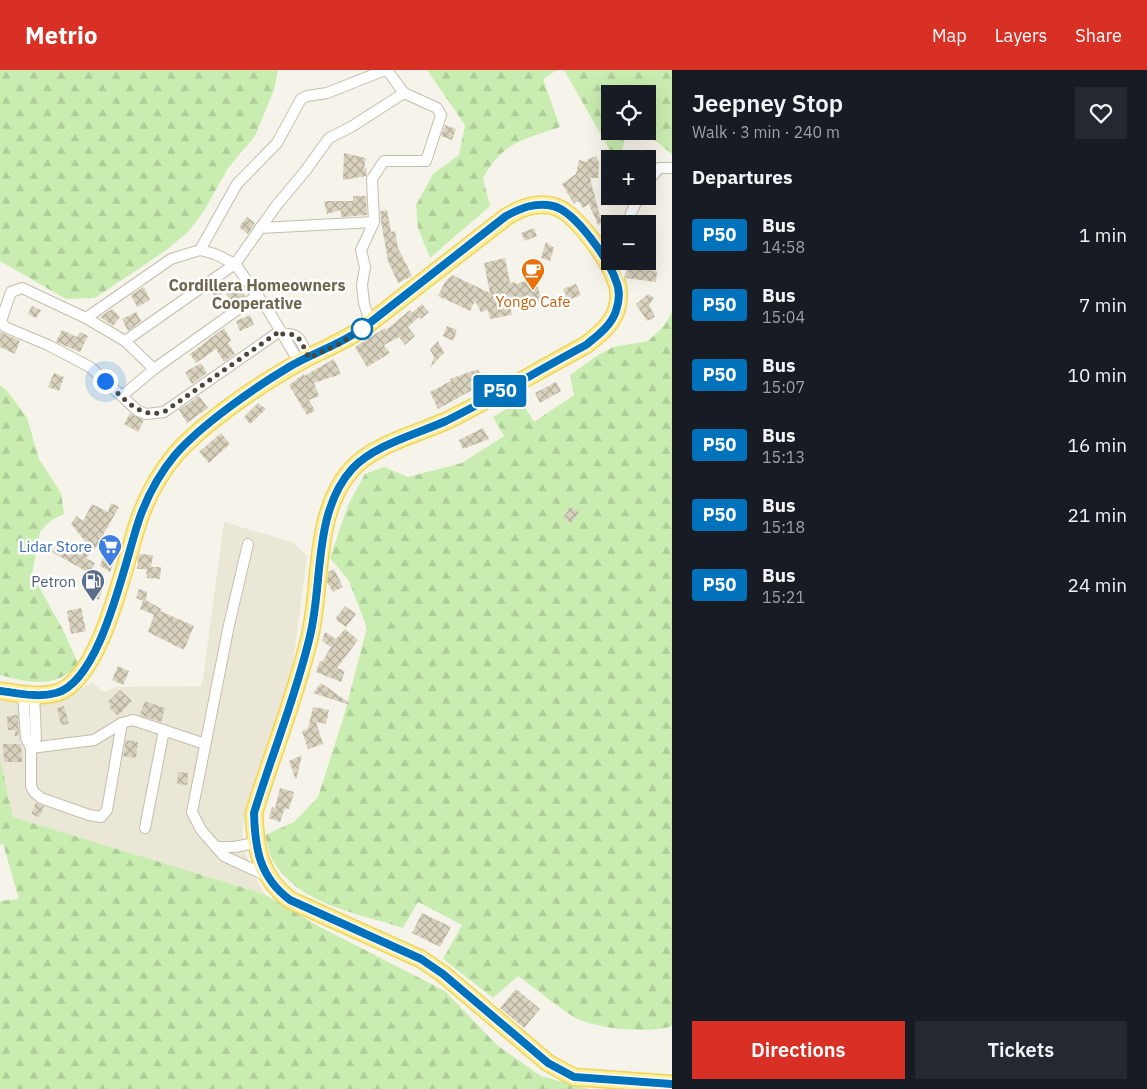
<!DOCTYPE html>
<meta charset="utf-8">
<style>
:root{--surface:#171b24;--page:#242831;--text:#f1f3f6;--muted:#9ea1a6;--accent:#d93025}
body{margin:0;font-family:"IBM Plex Sans",sans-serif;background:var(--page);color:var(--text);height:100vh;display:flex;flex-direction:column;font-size:19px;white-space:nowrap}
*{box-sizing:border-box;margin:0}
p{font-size:16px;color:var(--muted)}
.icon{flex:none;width:28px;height:28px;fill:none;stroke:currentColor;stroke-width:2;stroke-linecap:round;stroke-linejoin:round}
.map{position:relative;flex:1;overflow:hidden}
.drawer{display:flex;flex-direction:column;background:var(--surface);width:475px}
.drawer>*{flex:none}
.badge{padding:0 10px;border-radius:4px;font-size:18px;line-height:32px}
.buttons{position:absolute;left:601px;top:15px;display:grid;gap:10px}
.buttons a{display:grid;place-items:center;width:55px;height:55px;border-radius:0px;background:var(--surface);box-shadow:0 5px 20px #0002;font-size:25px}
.you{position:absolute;width:25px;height:25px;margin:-12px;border:4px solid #fff;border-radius:50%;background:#1a73e8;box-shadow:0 0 0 8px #1a73e833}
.map>.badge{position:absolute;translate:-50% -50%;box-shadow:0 0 0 2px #fff}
h2{padding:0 20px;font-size:19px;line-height:45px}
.round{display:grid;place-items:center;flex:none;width:52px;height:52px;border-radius:0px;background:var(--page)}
.headline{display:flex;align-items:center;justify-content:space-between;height:85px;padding:0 20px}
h1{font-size:24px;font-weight:600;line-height:38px}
.cta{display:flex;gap:10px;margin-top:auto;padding:10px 20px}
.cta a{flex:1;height:58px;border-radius:0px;background:var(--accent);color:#fff;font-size:20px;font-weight:600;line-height:58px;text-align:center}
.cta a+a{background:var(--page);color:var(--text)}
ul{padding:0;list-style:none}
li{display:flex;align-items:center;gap:15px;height:70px;padding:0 20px}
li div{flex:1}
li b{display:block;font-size:19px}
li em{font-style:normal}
li .badge{min-width:55px;font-weight:700;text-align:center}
header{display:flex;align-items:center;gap:30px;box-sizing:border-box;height:70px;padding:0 25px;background:var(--accent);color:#fff}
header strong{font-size:24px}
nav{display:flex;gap:28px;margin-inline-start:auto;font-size:18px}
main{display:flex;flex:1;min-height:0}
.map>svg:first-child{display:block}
.residential{fill:#eae7d7}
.forest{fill:url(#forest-firs)}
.building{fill:url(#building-cross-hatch)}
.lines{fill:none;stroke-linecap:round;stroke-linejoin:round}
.street-casing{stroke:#c3beab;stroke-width:12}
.primary-casing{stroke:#eed560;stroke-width:19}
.street{stroke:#fff;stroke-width:10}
.primary{stroke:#ffef9a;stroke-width:16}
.line-casing{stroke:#fff;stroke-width:11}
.line{stroke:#0072bc;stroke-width:8}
.walk{stroke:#4b4637;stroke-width:5;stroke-dasharray:0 9}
.stop-dot{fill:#fff;stroke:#0072bc;stroke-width:2.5}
.labels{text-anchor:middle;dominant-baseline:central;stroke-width:5;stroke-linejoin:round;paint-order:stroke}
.food-label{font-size:15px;fill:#c56008;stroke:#fff}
.shop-label{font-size:15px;fill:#366cbe;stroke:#fff;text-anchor:end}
.service-label{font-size:15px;fill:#4e5e75;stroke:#fff;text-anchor:end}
.neighbourhood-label{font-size:16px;font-weight:bold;fill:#6f654d;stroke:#fff}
</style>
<header>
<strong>Metrio</strong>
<nav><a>Map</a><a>Layers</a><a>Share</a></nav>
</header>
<main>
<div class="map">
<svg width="672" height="1019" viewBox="0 0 672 1019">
<defs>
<pattern id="forest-firs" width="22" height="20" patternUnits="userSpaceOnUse" patternTransform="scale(1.25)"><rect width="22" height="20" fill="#c9edb0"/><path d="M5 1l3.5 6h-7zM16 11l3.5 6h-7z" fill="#aecd98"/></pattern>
<pattern id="building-cross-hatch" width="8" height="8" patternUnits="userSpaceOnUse" patternTransform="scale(1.25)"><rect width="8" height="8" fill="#d9d2be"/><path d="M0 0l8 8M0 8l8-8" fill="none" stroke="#b2ac9b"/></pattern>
</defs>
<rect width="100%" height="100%" fill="#f6f4ea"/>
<polygon class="residential" points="224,452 292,472 307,486 292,601 250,727 242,760 247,788 264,824 13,747 0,688 0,631 46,634 67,628 92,612 104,622 116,617 202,616"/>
<g class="forest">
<polygon points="0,0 278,0 274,20 255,66 228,98 204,141 188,162 165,181 95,228 66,229 0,191"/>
<path d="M427 0H557L543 9 560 57C523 70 504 71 483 108L490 136 430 188 418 158 416 135 433 104 459 85 465 55Z"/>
<polygon points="564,0 672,0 672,84 643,61 648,61 648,24 610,24 610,61 626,61 621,88 612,84"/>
<path d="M672 242V956C650 964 595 959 574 947 555 935 536 919 518 906L493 928 443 889 462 855 418 832 403 858C358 843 299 835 273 791 269 783 267 773 265 765L294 752 318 727 343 649 367 558 349 511 330 488 348 435 365 404 384 397 408 407 462 393 504 366 493 347 521 330 534 352 574 325 570 305 598 285 613 277 648 271 664 256Z"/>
<path d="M0 315 9 323 27 348 39 389 61 423 64 444 50 451 40 462 32 504 62 558 79 595C53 619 31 613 0 605Z"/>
<polygon points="0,688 13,747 264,824 320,857 445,921 497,975 541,1006 589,1019 0,1019 0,831 19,829 3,774 0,774"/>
</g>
<g class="building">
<polygon points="445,55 456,59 452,70 441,66"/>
<polygon points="344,83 366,88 364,99 367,98 366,106 343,110"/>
<polygon points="596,86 599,93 598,108 590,108 602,154 598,155 589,134 583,138 578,131 574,134 562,114 576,104 579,90 588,92 587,90"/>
<polygon points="353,126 366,126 367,145 341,147 341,140 327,144 324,131 353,131"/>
<polygon points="387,140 391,162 395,161 398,178 412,206 398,213 388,191 381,151 380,141"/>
<polygon points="247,147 255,153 248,164 239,157"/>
<polygon points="534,158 537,166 525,171 521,163"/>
<polygon points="546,172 554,178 550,191 541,188"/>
<polygon points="505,188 510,213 515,212 516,214 535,208 542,231 530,235 529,232 510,236 512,245 490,249 488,240 481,242 475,231 470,241 445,229 446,227 444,229 438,226 445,212 452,205 490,223 484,193"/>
<polygon points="632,191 648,191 647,200 657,201 656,212 626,208"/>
<polygon points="306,208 310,214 297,221 293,215"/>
<polygon points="220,213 225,222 215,228 211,220"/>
<polygon points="576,214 581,225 568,230 563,219"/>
<polygon points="239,216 245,226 233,234 226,224"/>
<polygon points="144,217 150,230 137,237 131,225"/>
<polygon points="648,224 654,228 649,235 655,247 647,251 636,234"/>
<polygon points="422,234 429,242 421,249 419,247 408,257 415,266 405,275 399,267 384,275 390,283 367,297 355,277 385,258 386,260 410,240 412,243"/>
<polygon points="32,236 41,240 36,248 28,244"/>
<polygon points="112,239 120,247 113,256 100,247"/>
<polygon points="136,242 141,251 128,261 122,249"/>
<polygon points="250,245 254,255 240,261 236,251"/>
<polygon points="447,256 457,260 453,271 443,266"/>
<polygon points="224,258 231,270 228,273 235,284 224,292 216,279 196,293 190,284"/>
<polygon points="62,260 77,267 80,262 88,266 80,282 56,272"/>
<polygon points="0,262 20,271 15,284 0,277"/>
<polygon points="438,271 444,283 430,298 434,287 430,280"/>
<polygon points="334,289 341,304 314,313 319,326 309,330 315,341 307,345 289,315 304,304 304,306"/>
<polygon points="201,293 207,303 192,314 185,302"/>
<polygon points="478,299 485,313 438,339 430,322 451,311 450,309"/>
<polygon points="54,303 64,307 59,321 48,317"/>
<polygon points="556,312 561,321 540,333 535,323"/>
<polygon points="199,326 208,338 187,353 179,340"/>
<polygon points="258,333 266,339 250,354 244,347"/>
<polygon points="130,343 144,350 138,362 124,354"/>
<polygon points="483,358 489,369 463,379 459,370"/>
<polygon points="221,363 230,374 209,393 199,382"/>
<polygon points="111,433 119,437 103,465 106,466 86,488 95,493 89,503 52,482 57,472 74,482 85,471 71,454 76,446 83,451 92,434 108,442"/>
<polygon points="570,437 579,442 571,453 563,448"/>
<polygon points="110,467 122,473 110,502 100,496"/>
<polygon points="139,484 153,485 151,497 161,497 160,509 147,508 146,499 137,499"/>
<polygon points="334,499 343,517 333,522 327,512 328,502"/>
<polygon points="92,517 102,520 99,530 90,527"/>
<polygon points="139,519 147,522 146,530 161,539 160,541 194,556 184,580 148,562 154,545 140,539 143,531 136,528"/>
<polygon points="345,536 356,544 346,557 335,549"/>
<polygon points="81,538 86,561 71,564 67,541"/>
<polygon points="345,559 358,570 337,598 345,601 341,612 316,602 320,591 322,592 331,577 322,571 325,562 336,569"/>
<polygon points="118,596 129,601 123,615 112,610"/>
<polygon points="321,613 351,634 350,635 313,623"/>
<polygon points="120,620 132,631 118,646 109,637 111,634 108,632"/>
<polygon points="145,631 165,638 161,652 140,645"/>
<polygon points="64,636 69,654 61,655 57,638"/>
<polygon points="313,637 329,640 326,654 316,652 323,674 308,679 302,661 308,659"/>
<polygon points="18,645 19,666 15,666 15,660 8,660 7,646"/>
<polygon points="126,670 138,672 136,688 123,686"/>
<polygon points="3,674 21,674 22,692 4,692"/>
<polygon points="302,685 296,710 289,691"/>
<polygon points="178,702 188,703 187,715 177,714"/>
<polygon points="280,718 294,722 289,739 285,738 280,752 269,748 272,737 275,738"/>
<polygon points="36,733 44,736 39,747 31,744"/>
<polygon points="422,843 451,857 440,877 412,863"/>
<polygon points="516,919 540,939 524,958 500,938"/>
</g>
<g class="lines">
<g class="street-casing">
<g id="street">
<polyline points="387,0 404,23"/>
<polyline points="648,111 659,98 672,98"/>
<polyline points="629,154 631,143 639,126"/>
<polyline points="260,158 374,152"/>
<polyline points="200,180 237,114 277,73 301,29 307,26 327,23 385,0"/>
<polyline points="617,212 625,191"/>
<polyline points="258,225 154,299 125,271 86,248 22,218 11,222 1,251 5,257 48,275 90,297 138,341 146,344 164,342 280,261"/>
<polyline points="86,248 171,189 200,180 215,184 235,194 268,240 299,292"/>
<path d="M282 264C301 262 301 273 309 288"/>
<polyline points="125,271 235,194 276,136 306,100 329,68 351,57 404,23 437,38 441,45 426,91 384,91 372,109 374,152 361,180 365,197 362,215 364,233 370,253"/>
<polyline points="122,326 154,299"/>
<polyline points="248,474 229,555 192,742 201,760 224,786 267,806"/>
<polyline points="23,624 26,668 31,678 31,716 34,722 41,728 89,745 101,747 107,740 122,653"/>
<polyline points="31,676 36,668 34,625"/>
<polyline points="31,678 94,670 122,653 133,650 205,674"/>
<polyline points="145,758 164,660"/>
<polyline points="216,777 234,777 255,773"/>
</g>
</g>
<g class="primary-casing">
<path id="primary" d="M0 621C18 623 38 628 56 623 102 611 125 489 140 447 148 425 160 403 175 385 201 355 254 318 289 298 313 283 338 275 362 259L506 147C521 138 535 132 553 136 575 141 609 190 616 211 620 220 619 232 616 241 611 256 597 266 586 275 539 300 493 328 446 351 417 364 373 375 352 399 313 442 322 514 310 566 296 626 272 684 254 743 255 778 260 807 290 830L421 889 443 904 548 993 574 1007 672 1014"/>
</g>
<use href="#street" class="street"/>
<use href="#primary" class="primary"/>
</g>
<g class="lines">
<g class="line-casing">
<path id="line" d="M0 621C18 623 38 628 56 623 102 611 125 489 140 447 148 425 160 403 175 385 201 355 254 318 289 297 313 283 337 276 362 259L506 146C521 138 535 132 553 136 575 141 609 190 616 211 620 220 619 232 616 241 611 256 597 266 586 275 539 300 493 328 446 351 417 364 374 375 352 399 313 442 323 514 310 566 296 626 272 684 254 743 255 778 259 807 290 830L421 889 443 904 548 993 574 1007 672 1014"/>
</g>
<use href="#line" class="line"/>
<path class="walk" d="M105 311C123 327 138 349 164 342L280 261 282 264C301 262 301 273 309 288L341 273 362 259"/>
</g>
<defs>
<g id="cafe-pin" transform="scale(1.25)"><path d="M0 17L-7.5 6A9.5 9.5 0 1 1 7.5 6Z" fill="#e8710a" stroke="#fff"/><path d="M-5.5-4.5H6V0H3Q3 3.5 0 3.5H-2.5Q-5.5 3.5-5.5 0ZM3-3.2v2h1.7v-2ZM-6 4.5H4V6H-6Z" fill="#fff"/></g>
<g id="supermarket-pin" transform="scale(1.25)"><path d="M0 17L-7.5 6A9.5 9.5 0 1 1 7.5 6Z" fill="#3f7fe0" stroke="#fff"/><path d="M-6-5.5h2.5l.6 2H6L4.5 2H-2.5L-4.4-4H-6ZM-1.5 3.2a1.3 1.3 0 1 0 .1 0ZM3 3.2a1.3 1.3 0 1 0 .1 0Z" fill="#fff"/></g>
<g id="fuel-pin" transform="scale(1.25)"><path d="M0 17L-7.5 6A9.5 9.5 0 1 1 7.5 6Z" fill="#5c6f8a" stroke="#fff"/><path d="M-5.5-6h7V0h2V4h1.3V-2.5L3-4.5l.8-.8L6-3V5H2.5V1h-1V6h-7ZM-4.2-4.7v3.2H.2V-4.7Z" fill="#fff"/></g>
</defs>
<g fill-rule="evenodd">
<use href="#cafe-pin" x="533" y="200"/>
<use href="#supermarket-pin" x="110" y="476"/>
<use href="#fuel-pin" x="93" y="511"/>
</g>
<circle class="stop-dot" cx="362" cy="259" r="10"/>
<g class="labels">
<g class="food-label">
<text x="533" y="231">Yongo Cafe</text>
</g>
<g class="shop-label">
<text x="92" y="476">Lidar Store</text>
</g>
<g class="service-label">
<text x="76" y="511">Petron</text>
</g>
<g class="neighbourhood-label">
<text x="257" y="215">Cordillera Homeowners<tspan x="257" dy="18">Cooperative</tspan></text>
</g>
</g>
</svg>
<div class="buttons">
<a><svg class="icon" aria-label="locate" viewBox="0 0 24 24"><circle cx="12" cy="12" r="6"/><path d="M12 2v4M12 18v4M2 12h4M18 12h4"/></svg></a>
<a>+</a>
<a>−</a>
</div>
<div class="you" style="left:105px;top:311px"></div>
<b class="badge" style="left:500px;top:321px;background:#0072bc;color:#fff">P50</b>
</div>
<section class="drawer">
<div class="headline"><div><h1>Jeepney Stop</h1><p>Walk · 3 min · 240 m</p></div><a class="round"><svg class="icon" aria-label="heart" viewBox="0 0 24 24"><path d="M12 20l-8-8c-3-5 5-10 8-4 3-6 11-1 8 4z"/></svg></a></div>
<h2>Departures</h2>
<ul>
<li><span class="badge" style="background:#0072bc;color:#fff">P50</span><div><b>Bus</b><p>14:58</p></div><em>1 min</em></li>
<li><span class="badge" style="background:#0072bc;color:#fff">P50</span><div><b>Bus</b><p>15:04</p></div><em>7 min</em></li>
<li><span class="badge" style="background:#0072bc;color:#fff">P50</span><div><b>Bus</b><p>15:07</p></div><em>10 min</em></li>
<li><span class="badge" style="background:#0072bc;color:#fff">P50</span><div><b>Bus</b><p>15:13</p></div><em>16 min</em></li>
<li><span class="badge" style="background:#0072bc;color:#fff">P50</span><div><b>Bus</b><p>15:18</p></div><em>21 min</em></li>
<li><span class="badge" style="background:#0072bc;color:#fff">P50</span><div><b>Bus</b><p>15:21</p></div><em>24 min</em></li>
</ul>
<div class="cta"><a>Directions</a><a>Tickets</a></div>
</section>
</main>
